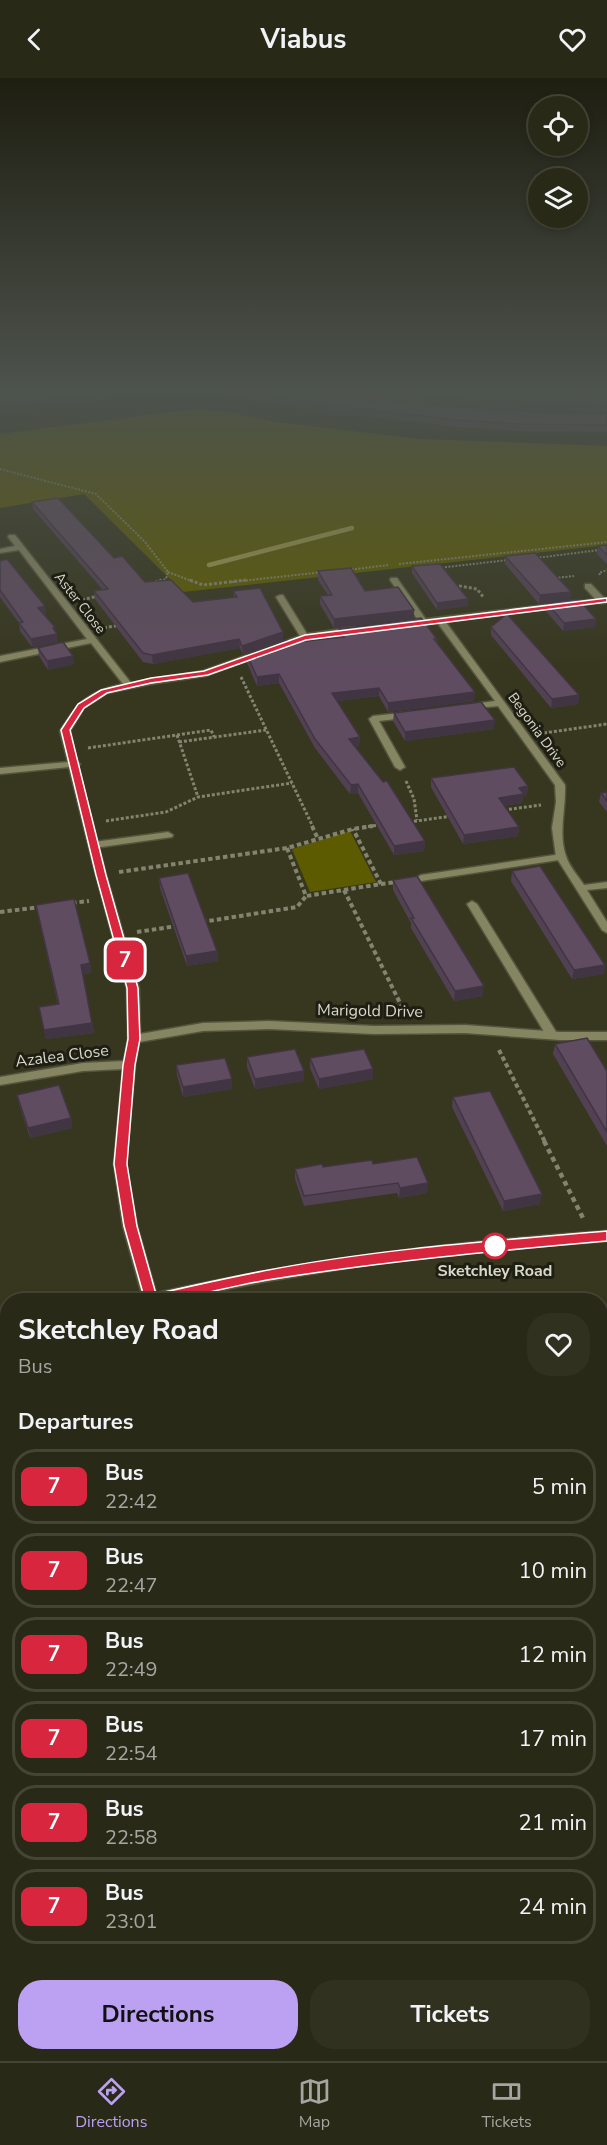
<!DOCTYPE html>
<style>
:root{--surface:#292917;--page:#313120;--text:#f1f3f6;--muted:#a5a6a1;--line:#454536;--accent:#bca0f2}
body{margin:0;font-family:"Nunito Sans",sans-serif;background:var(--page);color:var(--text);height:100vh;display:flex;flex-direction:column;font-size:22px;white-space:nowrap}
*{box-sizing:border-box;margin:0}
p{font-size:20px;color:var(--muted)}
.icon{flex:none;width:33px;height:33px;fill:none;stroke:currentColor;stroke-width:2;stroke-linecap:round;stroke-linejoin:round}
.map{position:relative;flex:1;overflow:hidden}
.details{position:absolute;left:0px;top:1215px;width:608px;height:768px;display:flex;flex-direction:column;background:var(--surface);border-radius:24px 24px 0 0;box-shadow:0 3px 9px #0003,0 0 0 2px var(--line)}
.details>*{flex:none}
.badge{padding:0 12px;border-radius:9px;font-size:21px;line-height:39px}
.buttons{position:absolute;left:528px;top:18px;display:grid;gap:12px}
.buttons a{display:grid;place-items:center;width:60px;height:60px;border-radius:50%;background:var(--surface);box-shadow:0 3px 9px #0003,0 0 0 2px var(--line);font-size:30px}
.map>.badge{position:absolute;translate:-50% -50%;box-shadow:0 0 0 3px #fff}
h2{padding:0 18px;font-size:22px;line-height:54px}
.round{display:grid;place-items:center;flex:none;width:63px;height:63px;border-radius:24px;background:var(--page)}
.head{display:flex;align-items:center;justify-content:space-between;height:102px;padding:0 18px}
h1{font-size:28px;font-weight:700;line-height:45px}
.cta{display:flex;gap:12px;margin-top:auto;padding:12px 18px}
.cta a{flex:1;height:69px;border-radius:24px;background:var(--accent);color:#111;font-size:24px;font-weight:700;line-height:69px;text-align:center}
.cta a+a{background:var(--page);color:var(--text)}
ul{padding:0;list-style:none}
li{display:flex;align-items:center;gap:18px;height:75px;margin:0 12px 9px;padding:0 6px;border:3px solid var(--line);border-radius:24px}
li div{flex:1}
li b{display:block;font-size:22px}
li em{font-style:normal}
li .badge{min-width:66px;font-weight:700;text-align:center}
header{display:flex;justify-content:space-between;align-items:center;height:78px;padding:0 18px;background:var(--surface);font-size:27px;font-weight:700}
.dock{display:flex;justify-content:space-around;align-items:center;height:84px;border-top:2px solid var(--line);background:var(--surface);font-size:16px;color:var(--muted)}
.dock a{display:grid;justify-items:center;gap:3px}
.dock .active{color:var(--accent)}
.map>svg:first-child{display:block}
.green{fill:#5d5b02}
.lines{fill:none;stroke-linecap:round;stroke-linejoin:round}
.stream{stroke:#9b9a4d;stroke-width:4.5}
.service-casing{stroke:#54543e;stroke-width:3}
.minor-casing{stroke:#54543e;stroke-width:3}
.path-far4{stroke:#838470;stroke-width:2;stroke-dasharray:2 1.5;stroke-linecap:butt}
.path-far3{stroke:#838470;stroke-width:3;stroke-dasharray:3 2;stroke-linecap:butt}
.path-far2{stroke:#838470;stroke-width:4;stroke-dasharray:4.5 3;stroke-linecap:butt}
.path-far1{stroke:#838470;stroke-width:4.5;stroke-dasharray:5 4;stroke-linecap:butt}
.path{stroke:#838470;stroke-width:6;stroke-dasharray:7 4.5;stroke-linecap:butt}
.service{fill:#858561;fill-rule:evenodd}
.minor{fill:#858561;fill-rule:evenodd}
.wall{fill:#524153}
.shaded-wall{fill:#423543}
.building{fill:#5f4c60;stroke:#423543;stroke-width:1.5}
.line{fill:#d7263d;stroke:#fff;stroke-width:1.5}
.stop-dot{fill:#fff;stroke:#d7263d;stroke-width:3}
.labels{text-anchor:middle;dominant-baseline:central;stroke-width:6;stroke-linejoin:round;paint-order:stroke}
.far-street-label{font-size:14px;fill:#d8d9ca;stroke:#1e1e13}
.street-label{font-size:16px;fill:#d8d9ca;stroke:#1e1e13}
.stop-label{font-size:16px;font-weight:bold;fill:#d8d9ca;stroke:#1e1e13}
</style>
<header><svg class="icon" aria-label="back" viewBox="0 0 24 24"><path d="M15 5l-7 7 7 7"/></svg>Viabus<svg class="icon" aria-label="heart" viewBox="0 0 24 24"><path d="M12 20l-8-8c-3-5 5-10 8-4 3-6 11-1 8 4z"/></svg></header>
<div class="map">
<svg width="607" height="1983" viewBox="0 0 607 1983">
<rect width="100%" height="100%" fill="#37371f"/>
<g class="green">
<polygon points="195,331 223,333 276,344 420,361 607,368 607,467 183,514 84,416 0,430 0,356"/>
<polygon points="350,753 376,804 310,814 292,771"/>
<polygon points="7,1860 8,1976 439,1976 446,1983 0,1983 0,1864"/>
</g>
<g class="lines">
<polyline class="stream" points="209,487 352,450"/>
<g class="service-casing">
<g id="service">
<polygon points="391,500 397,500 427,543 426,545 420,545 390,502"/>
<polygon points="585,506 591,506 605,521 605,525 599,525 585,510"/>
<polygon points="168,754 173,757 172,759 94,770 89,767 94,764"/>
<polygon points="561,776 566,779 565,781 421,803 416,800 421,797"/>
<polygon points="472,823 477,826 558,957 556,960 548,960 546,957 467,826"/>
<polygon points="0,1502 8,1506 8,1550 6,1554 0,1556"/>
</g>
</g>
<g class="minor-casing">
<g id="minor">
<path d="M9 457H15L131 605 203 593 300 558 276 519 280 517H283L307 556 355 549 359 551 355 553 307 561 205 598 151 606 107 615 84 630 70 653 77 684 80 686 78 688 106 797 139 911 140 956 203 945 269 943 374 948 465 947 560 954H607V962H560L465 955 374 956 269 951 203 953 139 964 135 987 126 1086 137 1148 156 1215C305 1182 455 1163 607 1153V1163L492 1172 377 1185 262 1204 172 1222H142L143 1220 123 1148 114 1086 123 991 83 993 0 1007V999L83 985 124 983 128 961 127 911 96 797 69 689 0 696V690L68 684 60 653C80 623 87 614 123 606L91 565 0 584V578L87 561 19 472 0 475V471L15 468 8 459Z"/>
<path d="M607 520V524L445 543 565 707C566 731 558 755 566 778 569 788 578 798 584 807L607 804V810L587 812 607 844V855L602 852 556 779 552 750 556 724 555 707 498 628 466 631V627L495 623 437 544 409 547 405 545 409 543Z"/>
<polygon points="410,634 413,635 413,639 379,643 405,689 400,692 395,689 369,641 373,638"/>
<polygon points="8,1257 8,1269 0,1271 0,1259"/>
<polygon points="600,1821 607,1824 607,1848 600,1845"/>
</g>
</g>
<g class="path-far4">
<polyline points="0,391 96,416 145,464 168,494 166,501 156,504"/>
<polyline points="536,480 607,471"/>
<polyline points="399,486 607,464"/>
<polyline points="438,490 508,482"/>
<polyline points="348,492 388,487"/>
<polyline points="168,494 194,504"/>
<polyline points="600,497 599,495 607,492"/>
<polyline points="555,500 574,498"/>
<polyline points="232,504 323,494"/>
</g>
<g class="path-far3">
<polyline points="190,502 203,507 246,502"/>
<polyline points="155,504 161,502"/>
<polyline points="454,507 477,511 484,520"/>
<polyline points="82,522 98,518"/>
<polyline points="104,550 120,547"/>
<polyline points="241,599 313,749"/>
<polyline points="544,655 607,646"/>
<polyline points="177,657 211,652 214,659"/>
<polyline points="179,664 266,652"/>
<polyline points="88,670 177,657 198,719"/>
<polyline points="406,703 414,721 417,742"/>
<polyline points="504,732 541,727"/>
<polyline points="106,743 166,734 198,719 292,705"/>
<polyline points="409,744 452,738"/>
<polyline points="363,749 380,747"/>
</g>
<g class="path-far2">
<polyline points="312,748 318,761"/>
<polyline points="287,770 306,818 381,806 353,751"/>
<polyline points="119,794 287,770 353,751 373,748"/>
<polyline points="381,806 396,804"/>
<polyline points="344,812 405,935"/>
<polyline points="72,825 89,823"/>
<polyline points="0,834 41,829"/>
<polyline points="202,844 297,829 306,818"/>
<polyline points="137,854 177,848"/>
<polyline points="499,972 545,1064"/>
</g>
<g class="path-far1">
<polyline points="544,1063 584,1142"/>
<polyline points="0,1380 8,1392"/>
</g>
<polyline class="path" points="460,1976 467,1983"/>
<use href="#service" class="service"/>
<use href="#minor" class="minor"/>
</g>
<g class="wall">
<polygon points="188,311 310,311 372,323 552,335 607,335 607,354 522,353 456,349 318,333"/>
<polygon points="312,311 450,311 466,313 554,315 607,319 607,334 520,332 374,322"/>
<polygon points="32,424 114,480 145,504 193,524 234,520 233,513 283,562 243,576 240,570 153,586 143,584 95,521 94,513 103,512 33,431"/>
<polygon points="607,467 607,486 597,476 598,468"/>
<polygon points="505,478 571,514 570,522 539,526 505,486"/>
<polygon points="0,483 46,537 44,537 58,564 32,569 20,553 19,545 0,519"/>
<polygon points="412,488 468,521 468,528 437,532 412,495"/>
<polygon points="318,493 365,513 414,540 334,550 320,526 320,518 328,517 318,502"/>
<polygon points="547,525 596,541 595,549 563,553 546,533"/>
<polygon points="491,549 579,617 578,626 551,630 491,557"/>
<polygon points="339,551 437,561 437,565 474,623 388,634 379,618 337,623 360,659 359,668 356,669 425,763 424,773 394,777 358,715 350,716 315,670 279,605 257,608 247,585 247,577 289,565 339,559"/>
<polygon points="38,570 74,586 48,592 39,578"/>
<polygon points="394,635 494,651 405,663 393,643"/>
<polygon points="431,700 528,708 527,717 523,718 522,725 504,728 519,749 518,758 463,766 431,709"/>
<polygon points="607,714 607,734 599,724 601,715"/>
<polygon points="512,793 605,887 604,896 572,901 511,803"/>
<polygon points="159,800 217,873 218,883 187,888 160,810"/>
<polygon points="393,802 483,918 454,923 411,850 411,845 393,812"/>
<polygon points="36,827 90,885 91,895 83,896 94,955 46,961 39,929 58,927"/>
<polygon points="555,966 607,993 607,1068 553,976"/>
<polygon points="247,979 304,1003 255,1011 247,989"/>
<polygon points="310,980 373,991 373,1001 319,1011 310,990"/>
<polygon points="176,987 232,1011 183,1019 177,997"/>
<polygon points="17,1017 71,1040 72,1050 30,1060 19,1026"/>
<polygon points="453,1019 540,1126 503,1133 452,1029"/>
<polygon points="373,1086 427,1115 399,1120 397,1115 304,1128 295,1101 295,1091"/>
<rect x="600" y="1230" width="7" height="41"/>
<polygon points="607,1717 607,1732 603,1727 605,1719"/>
<polygon points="588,1976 600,1976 607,1983 595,1983"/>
</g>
<g class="shaded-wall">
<polygon points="0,311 31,311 0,316"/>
<polygon points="123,312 123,319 0,335 0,327"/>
<polygon points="571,514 570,522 539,526 540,517"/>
<polygon points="468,521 468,528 437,532 437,525"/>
<polygon points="45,528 46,537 39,538 38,530"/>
<polygon points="414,532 414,540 334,550 334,541"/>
<polygon points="596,541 595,549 563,553 564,545"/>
<polygon points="55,549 56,556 57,556 58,564 32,569 31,561"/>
<polygon points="283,554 283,562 243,576 242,568"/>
<polygon points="239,561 240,570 153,586 152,577"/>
<polygon points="73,578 74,586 48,592 47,583"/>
<polygon points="279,596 279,605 257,608 257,599"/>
<polygon points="379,610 379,618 332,624 332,615"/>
<polygon points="475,614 474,623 388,634 388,625"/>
<polygon points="579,617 578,626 551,630 552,621"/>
<polygon points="495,642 494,651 405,663 405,654"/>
<polygon points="360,659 359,668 349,670 349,661"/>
<polygon points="358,706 358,715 350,716 351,707"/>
<polygon points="528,708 527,717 523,718 522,725 498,729 499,720 519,710"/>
<polygon points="519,749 518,758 463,766 464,757"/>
<polygon points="425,763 424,773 394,777 394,768"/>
<polygon points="217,873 218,883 187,888 186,878"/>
<polygon points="90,885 91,895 83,896 81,887"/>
<polygon points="605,887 604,896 572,901 574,892"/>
<polygon points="484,908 483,918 454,923 455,913"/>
<polygon points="92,945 94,955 46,961 44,952"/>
<polygon points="373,991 373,1001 319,1011 319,1001"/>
<polygon points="304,993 304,1003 255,1011 255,1001"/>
<polygon points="232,1001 232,1011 183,1019 183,1009"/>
<polygon points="71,1040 72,1050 30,1060 28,1050"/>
<polygon points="428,1105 427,1115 399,1120 400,1110"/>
<polygon points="542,1116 540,1126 503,1133 504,1123"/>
<polygon points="8,1763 8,1780 0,1783 0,1766"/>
</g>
<g class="building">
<polygon points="33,311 122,311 123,312 0,327 0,316"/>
<polygon points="229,311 310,311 372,323 552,335 607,335 607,347 522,346 457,342 318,326"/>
<polygon points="354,311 450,311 466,313 466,311 554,311 554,315 598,316 600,319 607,319 607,327 521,325 374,315"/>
<polygon points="58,420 114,480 122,478 145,504 171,502 193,524 237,519 233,513 260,510 283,554 242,568 239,561 152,577 143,575 94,513 108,511 32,424"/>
<polygon points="607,467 607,477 598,468"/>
<polygon points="535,475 571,514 540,517 505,478"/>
<polygon points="7,481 45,528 38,530 55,549 53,550 57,556 31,561 19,545 23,544 0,512 0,483"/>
<polygon points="440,486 468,521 437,525 412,488"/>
<polygon points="351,490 365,513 398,509 414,532 334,541 320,518 332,517 318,493"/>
<polygon points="578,521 596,541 564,545 547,525"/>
<polygon points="507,536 579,617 552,621 491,549"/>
<polygon points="421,540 437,561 434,561 475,614 388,625 379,610 332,615 360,659 349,661 383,704 387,703 425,763 394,768 358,706 351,707 315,661 279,596 257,599 247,577 287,562 289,565 344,559 339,551"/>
<polygon points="63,564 73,578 47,583 38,570"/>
<polygon points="481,624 495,642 405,654 394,635"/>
<polygon points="514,689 528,708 519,710 524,716 499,720 519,749 464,757 431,700"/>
<polygon points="607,714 607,723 601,715"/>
<polygon points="540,788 605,887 574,892 512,793"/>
<polygon points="188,795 217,873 186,878 159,800"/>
<polygon points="417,798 484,908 455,913 411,840 414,840 393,802"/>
<polygon points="74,821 90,885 81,887 92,945 44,952 39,929 59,926 36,827"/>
<polygon points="587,960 607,993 607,1054 555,966"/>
<polygon points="295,971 304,993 255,1001 247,979"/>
<polygon points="364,971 373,991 319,1001 310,980"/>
<polygon points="225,980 232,1001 183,1009 176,987"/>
<polygon points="59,1007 71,1040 28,1050 17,1017"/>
<polygon points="490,1013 542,1116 504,1123 453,1019"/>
<polygon points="417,1079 428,1105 400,1110 398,1105 304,1118 295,1091 322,1086 323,1089 372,1082 373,1086"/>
<polygon points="600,1230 607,1230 607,1261 600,1262"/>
<polygon points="0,1570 4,1582 8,1581 8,1763 0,1766"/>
<polygon points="600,1903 607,1911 607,1983 605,1983 598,1976 600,1976"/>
</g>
<linearGradient id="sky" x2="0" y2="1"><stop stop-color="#1e1e11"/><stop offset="0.53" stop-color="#4d534d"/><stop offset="1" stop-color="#4d534d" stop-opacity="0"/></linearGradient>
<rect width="607" height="589" fill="url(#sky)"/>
<path class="line" d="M607 520V524L306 562 208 597 151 605 107 615 84 630 70 652 106 797 138 910 140 961 135 987 127 1086 137 1148 156 1216C191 1208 227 1200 263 1193 376 1171 492 1163 607 1153V1163C493 1173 380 1184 267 1202 228 1209 189 1219 151 1228L146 1226 124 1148 114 1086 123 987 128 961 127 910 96 797 61 652 78 626 101 612 151 600 204 593 305 557Z"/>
<circle class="stop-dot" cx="495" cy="1168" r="12"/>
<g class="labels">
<g class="far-street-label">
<text transform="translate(80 525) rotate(52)">Aster Close</text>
<text transform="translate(537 652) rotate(54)">Begonia Drive</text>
</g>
<g class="street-label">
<text transform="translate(370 933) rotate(1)">Marigold Drive</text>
<text transform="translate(62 978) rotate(-7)">Azalea Close</text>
</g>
<g class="stop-label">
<text x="495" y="1193">Sketchley Road</text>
</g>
</g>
</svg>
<div class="buttons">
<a><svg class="icon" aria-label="locate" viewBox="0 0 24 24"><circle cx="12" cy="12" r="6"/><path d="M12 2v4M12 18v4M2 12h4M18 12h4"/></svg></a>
<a><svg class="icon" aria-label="layers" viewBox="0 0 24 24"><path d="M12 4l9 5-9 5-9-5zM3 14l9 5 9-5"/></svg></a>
</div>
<b class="badge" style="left:125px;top:882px;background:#d7263d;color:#fff">7</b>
<section class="details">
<div class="head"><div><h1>Sketchley Road</h1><p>Bus</p></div><a class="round"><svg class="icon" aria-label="heart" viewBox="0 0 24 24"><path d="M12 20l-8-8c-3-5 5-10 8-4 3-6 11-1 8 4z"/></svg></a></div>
<h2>Departures</h2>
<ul>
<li><span class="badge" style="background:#d7263d;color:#fff">7</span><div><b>Bus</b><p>22:42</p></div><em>5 min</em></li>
<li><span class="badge" style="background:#d7263d;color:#fff">7</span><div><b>Bus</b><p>22:47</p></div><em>10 min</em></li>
<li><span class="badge" style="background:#d7263d;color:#fff">7</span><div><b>Bus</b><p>22:49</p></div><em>12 min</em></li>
<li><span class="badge" style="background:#d7263d;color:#fff">7</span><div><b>Bus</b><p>22:54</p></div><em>17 min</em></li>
<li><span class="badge" style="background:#d7263d;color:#fff">7</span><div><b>Bus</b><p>22:58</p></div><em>21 min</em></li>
<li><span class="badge" style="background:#d7263d;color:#fff">7</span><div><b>Bus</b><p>23:01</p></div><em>24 min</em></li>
</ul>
<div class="cta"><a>Directions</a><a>Tickets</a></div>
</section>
</div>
<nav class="dock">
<a class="active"><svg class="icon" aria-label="directions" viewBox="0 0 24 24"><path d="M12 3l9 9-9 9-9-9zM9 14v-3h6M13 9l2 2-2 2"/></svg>Directions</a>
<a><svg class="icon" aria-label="map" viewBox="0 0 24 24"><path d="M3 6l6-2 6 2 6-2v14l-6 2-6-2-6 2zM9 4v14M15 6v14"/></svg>Map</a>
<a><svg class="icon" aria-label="tickets" viewBox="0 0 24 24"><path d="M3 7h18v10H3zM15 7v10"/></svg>Tickets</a>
</nav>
